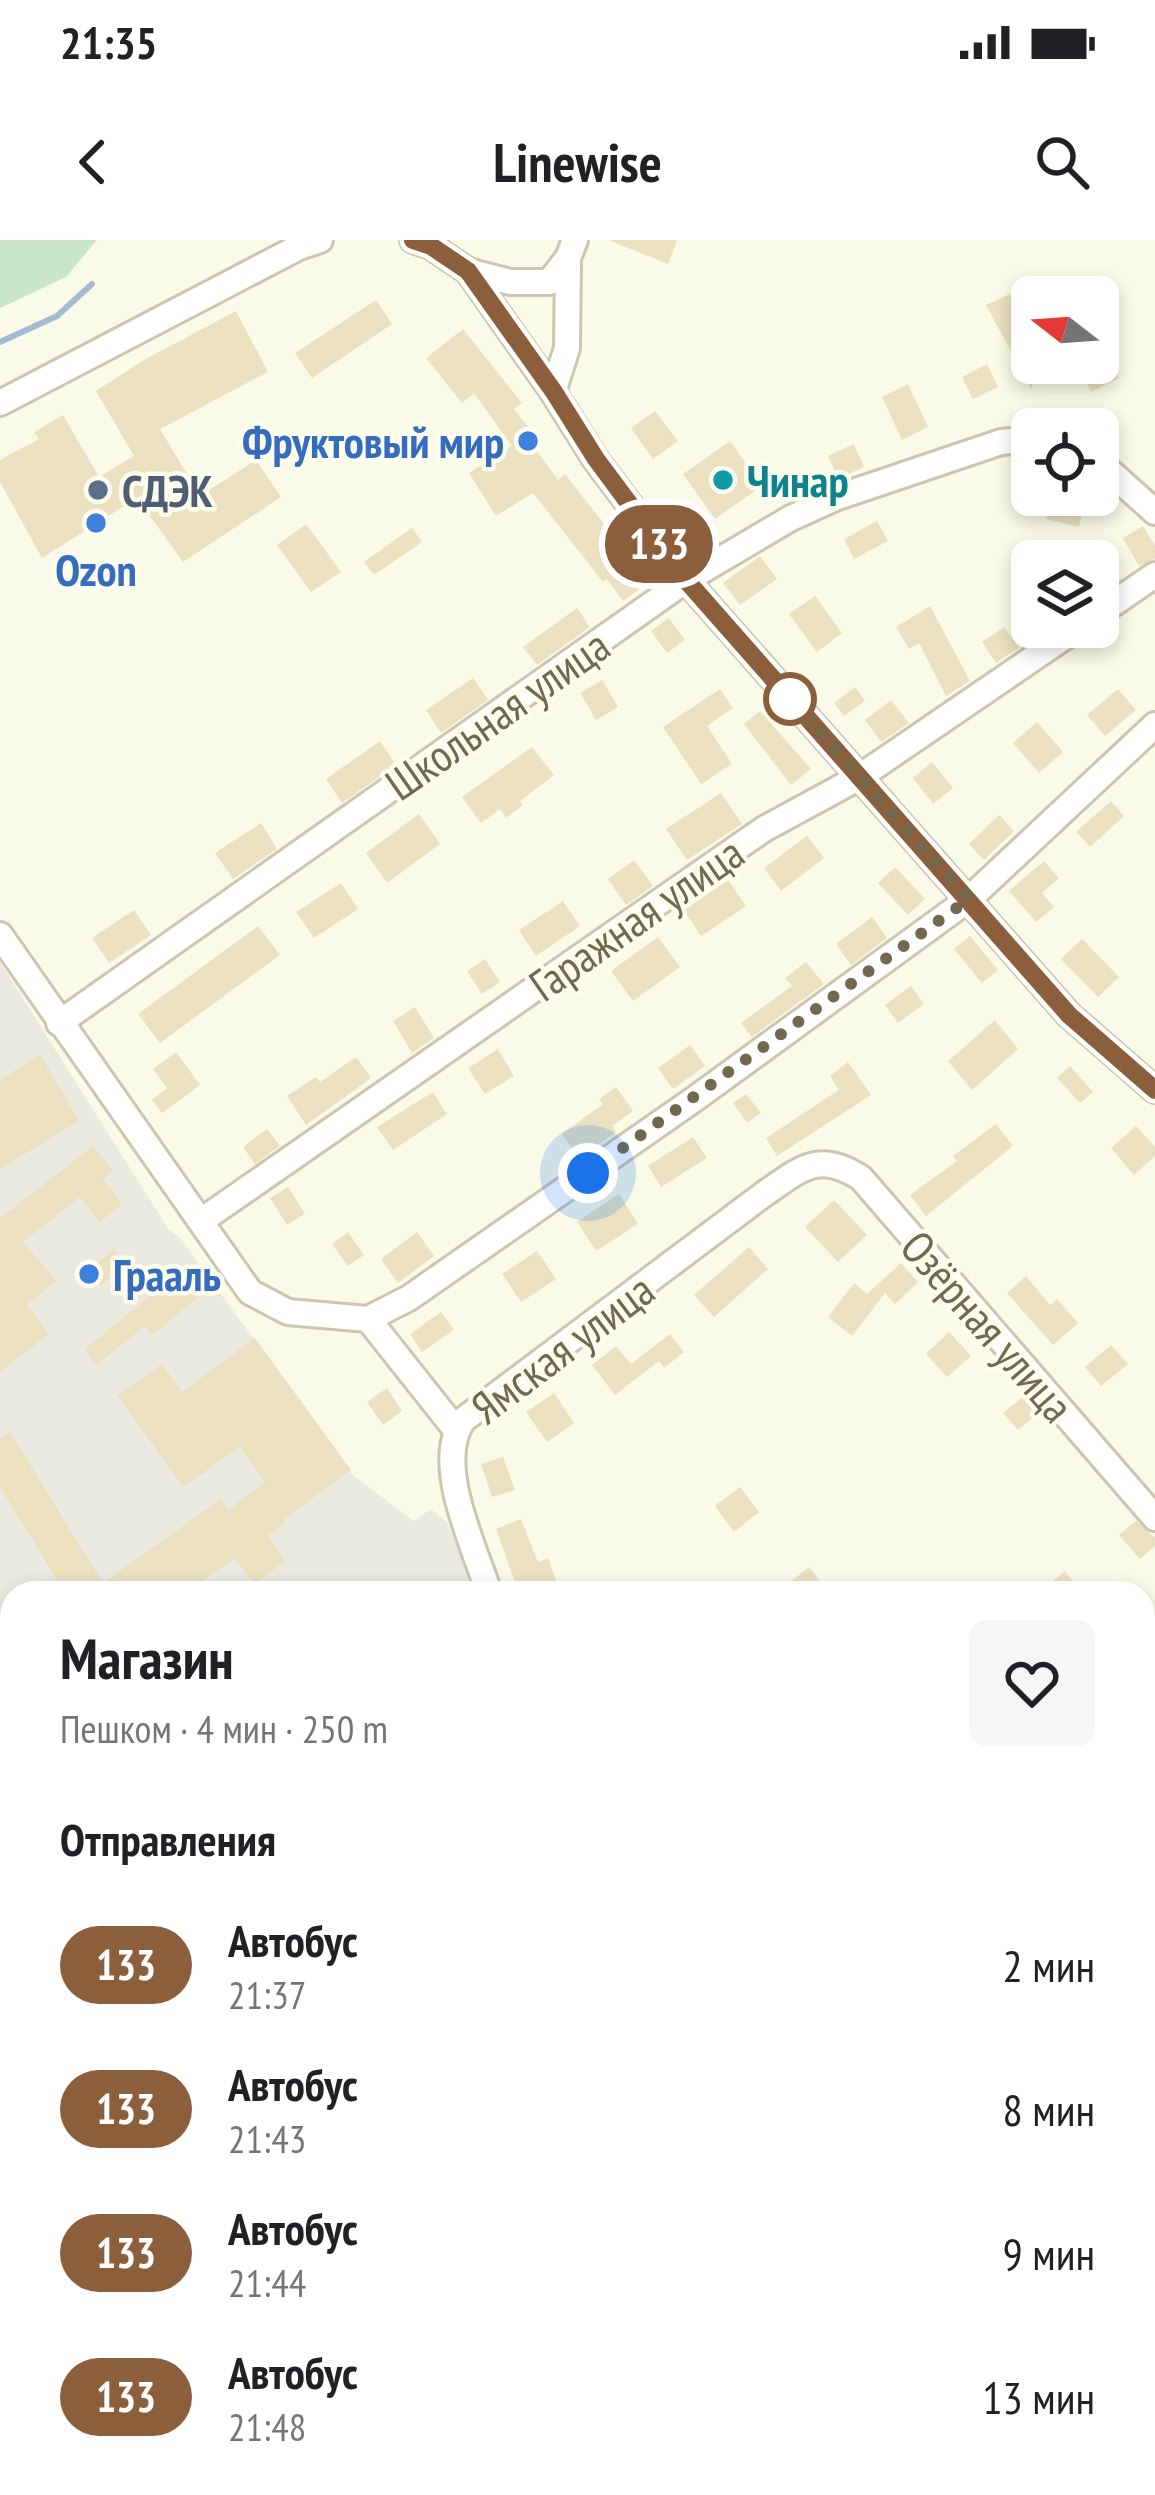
<!DOCTYPE html>
<html lang="ru">
<meta charset="utf-8">
<style>
:root{--surface:#fff;--page:#f6f6f6;--text:#202124;--muted:#757577}
body{margin:0;font-family:"PT Sans Narrow",sans-serif;background:var(--page);color:var(--text);height:100vh;display:flex;flex-direction:column;font-size:45px;white-space:nowrap}
*{box-sizing:border-box;margin:0}
p{font-size:39px;color:var(--muted)}
.icon{flex:none;width:66px;height:66px;fill:none;stroke:currentColor;stroke-width:2;stroke-linecap:round;stroke-linejoin:round}
.map{position:relative;flex:1;overflow:hidden}
.drawer{position:absolute;left:0px;top:1341px;width:1155px;height:915px;display:flex;flex-direction:column;background:var(--surface);border-radius:36px 36px 0 0;box-shadow:0 6px 18px #0003}
.drawer>*{flex:none}
.badge{padding:0 24px;border-radius:39px;font-size:42px;line-height:78px}
.needle{width:78px;rotate:287deg}
.tools{position:absolute;left:1011px;top:36px;display:grid;gap:24px}
.tools a{display:grid;place-items:center;width:108px;height:108px;border-radius:18px;background:var(--surface);box-shadow:0 6px 18px #0003;font-size:60px}
.you{position:absolute;width:60px;height:60px;margin:-30px;border:9px solid #fff;border-radius:50%;background:#1a73e8;box-shadow:0 0 0 18px #1a73e833}
.map>.badge{position:absolute;translate:-50% -50%;box-shadow:0 0 0 6px #fff}
h2{padding:0 60px;font-size:45px;line-height:108px}
.round{display:grid;place-items:center;flex:none;width:126px;height:126px;border-radius:18px;background:var(--page)}
.overview{display:flex;align-items:center;justify-content:space-between;height:204px;padding:0 60px}
h1{font-size:57px;font-weight:800;line-height:90px}
ul{padding:0;list-style:none}
li{display:flex;align-items:center;gap:36px;height:144px;padding:0 60px}
li div{flex:1}
li b{display:block;font-size:45px}
li em{font-style:normal}
li .badge{min-width:132px;font-weight:700;text-align:center}
.status{display:flex;justify-content:space-between;align-items:center;height:84px;padding:0 60px;background:var(--surface);direction:ltr}
.status svg{height:33px;fill:currentColor}
header{display:flex;justify-content:space-between;align-items:center;height:156px;padding:0 60px;background:var(--surface);font-size:54px;font-weight:800}
.map>svg:first-child{display:block}
.industrial{fill:#ebeae1}
.green{fill:#c9e7c7}
.lines{fill:none;stroke-linecap:round;stroke-linejoin:round}
.stream{stroke:#a5bbd3;stroke-width:6}
.river{stroke:#bed0e2;stroke-width:36}
.building{fill:#ebe1c0}
.minor-casing{stroke:#ccc6af;stroke-width:30}
.minor{stroke:#fff;stroke-width:24}
.line-casing{stroke:#fff;stroke-width:27}
.line{stroke:#8b5e3c;stroke-width:18}
.walk{stroke:#72684e;stroke-width:12;stroke-dasharray:0 21.6}
.shop-dot{fill:#3f7fe0;stroke:#fdfdee;stroke-width:4.5}
.culture-dot{fill:#0f9aa8;stroke:#fdfdee;stroke-width:4.5}
.service-dot{fill:#5c6f8a;stroke:#fdfdee;stroke-width:4.5}
.stop-dot{fill:#fff;stroke:#8b5e3c;stroke-width:6}
.labels{text-anchor:middle;dominant-baseline:central;stroke-width:9;stroke-linejoin:round;paint-order:stroke}
.shop-label{font-size:45px;font-weight:bold;fill:#366cbe;stroke:#fdfdee;text-anchor:end}
.culture-label{font-size:45px;font-weight:bold;fill:#0d838f;stroke:#fdfdee;text-anchor:start}
.service-label{font-size:45px;font-weight:bold;fill:#4e5e75;stroke:#fdfdee;text-anchor:start}
.street-label{font-size:45px;fill:#72684e;stroke:#fdfdee}
</style>
<div class="status"><b>21:35</b><svg viewBox="0 0 49 12"><path d="M0 12V9h3v3zM5 12V6h3v6zM10 12V3h3v9zM15 12V0h3v12zM26 1h20v11H26zM47 4h2v5h-2z"/></svg></div>
<header><svg class="icon" aria-label="back" viewBox="0 0 24 24"><path d="M15 5l-7 7 7 7"/></svg>Linewise<svg class="icon" aria-label="search" viewBox="0 0 24 24"><circle cx="10" cy="10" r="6"/><path d="M15 15l6 6"/></svg></header>
<div class="map">
<svg width="1155" height="2255" viewBox="0 0 1155 2255">
<rect width="100%" height="100%" fill="#fafae8"/>
<polygon class="industrial" points="0,722 169,990 181,999 353,1235 414,1281 431,1269 448,1284 474,1353 12,1353 12,2003 0,1987"/>
<polygon class="green" points="0,0 97,0 66,37 0,68"/>
<g class="lines">
<polyline class="stream" points="0,102 57,76 92,44"/>
<g class="river">
<polyline points="937,2244 945,2255"/>
<polyline points="581,2255 586,2244"/>
</g>
</g>
<g class="building">
<polygon points="608,0 677,0 668,24"/>
<polygon points="1032,44 1032,150 986,65"/>
<polygon points="376,60 392,84 312,138 295,113"/>
<polygon points="236,71 268,132 160,189 200,256 256,220 281,257 183,322 137,258 42,318 0,242 0,220 39,199 34,192 63,175 99,237 134,216 96,151 144,120"/>
<polygon points="463,89 522,163 514,169 542,205 536,210 558,240 565,234 632,320 624,327 639,349 623,361 607,339 603,342 533,253 496,276 469,233 512,206 474,153 462,163 426,118"/>
<polygon points="1098,95 1119,138 1091,152 1076,123 1098,123"/>
<polygon points="987,124 998,147 973,159 962,137"/>
<polygon points="908,144 928,187 902,200 882,157"/>
<polygon points="655,171 678,201 653,219 631,188"/>
<polygon points="730,201 762,246 715,279 683,234"/>
<polygon points="854,204 864,227 838,239 828,216"/>
<polygon points="1052,255 1085,261 1079,287 1046,279"/>
<polygon points="877,281 888,301 854,319 844,299"/>
<polygon points="306,284 341,332 311,352 277,305"/>
<polygon points="1143,286 1155,306 1155,319 1139,326 1123,298"/>
<polygon points="412,288 422,302 374,335 364,322"/>
<polygon points="760,316 777,339 740,365 723,343"/>
<polygon points="815,356 842,393 817,412 789,374"/>
<polygon points="930,366 970,441 946,456 919,403 909,409 896,387"/>
<polygon points="577,368 590,387 537,425 523,407"/>
<polygon points="669,378 685,400 667,413 651,391"/>
<polygon points="1004,387 1019,408 996,423 982,402"/>
<polygon points="473,438 488,460 441,493 426,470"/>
<polygon points="602,440 618,467 596,480 580,453"/>
<polygon points="855,447 865,461 844,476 834,463"/>
<polygon points="720,449 733,468 707,486 732,524 701,544 663,487"/>
<polygon points="1118,449 1136,470 1105,496 1087,475"/>
<polygon points="891,460 909,483 881,502 865,480"/>
<polygon points="760,471 811,529 791,545 744,484"/>
<polygon points="1037,482 1063,512 1039,533 1013,503"/>
<polygon points="380,501 396,525 342,563 326,539"/>
<polygon points="532,507 554,535 520,561 523,565 506,578 500,569 481,583 462,557"/>
<polygon points="932,522 953,548 933,564 913,538"/>
<polygon points="721,553 742,584 687,620 666,589"/>
<polygon points="1111,561 1124,576 1090,607 1076,592"/>
<polygon points="419,574 440,604 387,643 366,613"/>
<polygon points="999,575 1014,591 984,620 969,604"/>
<polygon points="261,583 277,609 233,639 215,613"/>
<polygon points="807,596 824,618 781,651 764,628"/>
<polygon points="634,620 653,646 626,665 608,639"/>
<polygon points="1044,621 1059,638 1042,653 1054,667 1036,682 1009,651"/>
<polygon points="895,627 925,659 908,675 878,643"/>
<polygon points="728,640 746,666 701,696 684,670"/>
<polygon points="341,643 358,669 314,698 296,672"/>
<polygon points="563,661 580,686 536,716 519,690"/>
<polygon points="134,670 151,695 109,723 92,698"/>
<polygon points="872,677 887,698 851,725 836,704"/>
<polygon points="258,686 280,715 160,803 138,774"/>
<polygon points="970,696 998,730 982,743 954,709"/>
<polygon points="658,697 680,727 633,761 611,731"/>
<polygon points="1082,699 1119,737 1098,757 1061,719"/>
<polygon points="485,719 500,742 482,754 467,731"/>
<polygon points="806,722 824,744 752,797 741,783 792,746 785,738"/>
<polygon points="911,746 924,764 898,783 885,765"/>
<polygon points="415,767 434,798 412,813 393,781"/>
<polygon points="995,780 1018,809 972,850 948,821"/>
<polygon points="690,805 705,826 673,849 658,828"/>
<polygon points="498,809 514,836 485,854 468,828"/>
<polygon points="176,812 200,845 162,873 152,860 167,848 153,829"/>
<polygon points="40,814 79,881 0,929 0,840"/>
<polygon points="356,817 371,838 306,885 287,856 316,837 320,842"/>
<polygon points="848,822 871,855 777,916 766,898 839,850 830,836"/>
<polygon points="1070,826 1093,852 1080,863 1057,838"/>
<polygon points="616,847 633,871 612,886 616,892 579,918 562,894 603,864 599,859"/>
<polygon points="433,852 447,874 393,910 377,887"/>
<polygon points="746,854 761,873 747,883 733,863"/>
<polygon points="996,884 1013,906 926,976 910,955 957,921 953,916"/>
<polygon points="1136,886 1155,907 1155,916 1134,935 1111,908"/>
<polygon points="267,889 280,906 255,924 243,907"/>
<polygon points="693,897 707,918 661,947 648,926"/>
<polygon points="93,906 113,931 103,939 122,964 100,982 80,957 23,1002 56,1041 27,1065 49,1094 0,1132 0,978"/>
<polygon points="288,947 305,974 287,985 270,958"/>
<polygon points="619,954 638,984 596,1011 577,982"/>
<polygon points="834,960 867,995 838,1022 805,987"/>
<polygon points="348,992 364,1015 348,1026 332,1004"/>
<polygon points="417,992 434,1016 398,1043 381,1019"/>
<polygon points="749,1007 768,1029 714,1077 694,1055"/>
<polygon points="114,1009 126,1024 100,1046 89,1030"/>
<polygon points="537,1011 556,1039 521,1062 502,1034"/>
<polygon points="193,1021 213,1045 152,1095 145,1086 96,1125 85,1109"/>
<polygon points="901,1023 918,1042 895,1064 885,1053 852,1096 828,1077 854,1043 867,1054"/>
<polygon points="1026,1036 1050,1065 1057,1059 1078,1083 1053,1105 1007,1053"/>
<polygon points="441,1072 454,1090 422,1112 410,1094"/>
<polygon points="949,1092 971,1116 947,1137 926,1114"/>
<polygon points="670,1094 684,1112 664,1128 659,1121 615,1155 592,1125 616,1106 631,1124"/>
<polygon points="255,1098 351,1230 283,1280 285,1283 268,1296 285,1321 254,1344 235,1318 185,1353 65,1353 0,1247 0,1198 10,1192 103,1343 221,1259 228,1270 265,1242 240,1207 183,1247 117,1155 162,1124 182,1152"/>
<polygon points="1111,1105 1128,1124 1101,1146 1085,1127"/>
<polygon points="387,1148 402,1171 383,1185 367,1162"/>
<polygon points="554,1153 574,1183 547,1202 526,1172"/>
<polygon points="1024,1156 1039,1172 1018,1190 1003,1173"/>
<polygon points="503,1217 515,1250 492,1257 481,1224"/>
<polygon points="740,1247 759,1272 734,1292 715,1266"/>
<polygon points="521,1279 538,1322 548,1318 557,1343 532,1353 519,1353 496,1289"/>
<polygon points="1136,1281 1155,1298 1155,1306 1140,1319 1119,1295"/>
<polygon points="809,1327 830,1353 776,1353"/>
<polygon points="1065,1331 1082,1353 1038,1353"/>
</g>
<g class="lines">
<g class="minor-casing">
<g id="minor">
<polyline points="413,0 431,6 468,31 553,152 595,219 686,340 1069,775 1155,850"/>
<polyline points="468,31 510,42 549,42 568,18"/>
<polyline points="553,152 567,108 568,18 575,0"/>
<polyline points="0,163 299,7 320,0"/>
<polyline points="1098,221 1155,272"/>
<polyline points="1098,374 1155,335"/>
<polyline points="0,695 250,1052 288,1072 368,1079 456,1190"/>
<polyline points="59,783 686,340 791,278 835,258 1001,202 1032,199"/>
<polyline points="201,981 764,589 858,538 1079,387"/>
<polyline points="368,1079 409,1058 696,858 969,659 1155,485"/>
<path d="M489 1353C474 1305 433 1224 463 1180L764 954C801 929 818 910 861 938L1155 1278"/>
</g>
</g>
<use href="#minor" class="minor"/>
</g>
<g class="lines">
<g class="line-casing">
<polyline id="line" points="413,0 431,6 468,31 554,152 596,219 686,340 1069,775 1155,850"/>
</g>
<use href="#line" class="line"/>
<polyline class="walk" points="588,933 969,659 790,459"/>
</g>
<g class="shop-dot">
<circle cx="528" cy="201" r="12"/>
<circle cx="96" cy="283" r="12"/>
<circle cx="89" cy="1034" r="12"/>
</g>
<circle class="culture-dot" cx="723" cy="240" r="12"/>
<circle class="service-dot" cx="98" cy="250" r="12"/>
<circle class="stop-dot" cx="790" cy="459" r="24"/>
<g class="labels">
<g class="shop-label">
<text x="504" y="201">Фруктовый мир</text>
<text x="96" y="329" text-anchor="middle">Ozon</text>
<text x="113" y="1034" text-anchor="start">Грааль</text>
</g>
<g class="culture-label">
<text x="747" y="240">Чинар</text>
</g>
<g class="service-label">
<text x="122" y="250">СДЭК</text>
</g>
<g class="street-label">
<text transform="translate(497 474) rotate(-35)">Школьная улица</text>
<text transform="translate(636 678) rotate(-35)">Гаражная улица</text>
<text transform="translate(988 1086) rotate(49)">Озёрная улица</text>
<text transform="translate(562 1108) rotate(-37)">Ямская улица</text>
</g>
</g>
</svg>
<div class="tools">
<a><svg class="needle" viewBox="-14 -14 28 28"><path d="M0-13l5 13h-10z" fill="#e53935"/><path d="M0 13l5-13h-10z" fill="#757577"/></svg></a>
<a><svg class="icon" aria-label="locate" viewBox="0 0 24 24"><circle cx="12" cy="12" r="6"/><path d="M12 2v4M12 18v4M2 12h4M18 12h4"/></svg></a>
<a><svg class="icon" aria-label="layers" viewBox="0 0 24 24"><path d="M12 4l9 5-9 5-9-5zM3 14l9 5 9-5"/></svg></a>
</div>
<div class="you" style="left:588px;top:933px"></div>
<b class="badge" style="left:659px;top:304px;background:#8b5e3c;color:#fff">133</b>
<section class="drawer">
<div class="overview"><div><h1>Магазин</h1><p>Пешком · 4 мин · 250 m</p></div><a class="round"><svg class="icon" aria-label="heart" viewBox="0 0 24 24"><path d="M12 20l-8-8c-3-5 5-10 8-4 3-6 11-1 8 4z"/></svg></a></div>
<h2>Отправления</h2>
<ul>
<li><span class="badge" style="background:#8b5e3c;color:#fff">133</span><div><b>Автобус</b><p>21:37</p></div><em>2 мин</em></li>
<li><span class="badge" style="background:#8b5e3c;color:#fff">133</span><div><b>Автобус</b><p>21:43</p></div><em>8 мин</em></li>
<li><span class="badge" style="background:#8b5e3c;color:#fff">133</span><div><b>Автобус</b><p>21:44</p></div><em>9 мин</em></li>
<li><span class="badge" style="background:#8b5e3c;color:#fff">133</span><div><b>Автобус</b><p>21:48</p></div><em>13 мин</em></li>
</ul>
</section>
</div>
